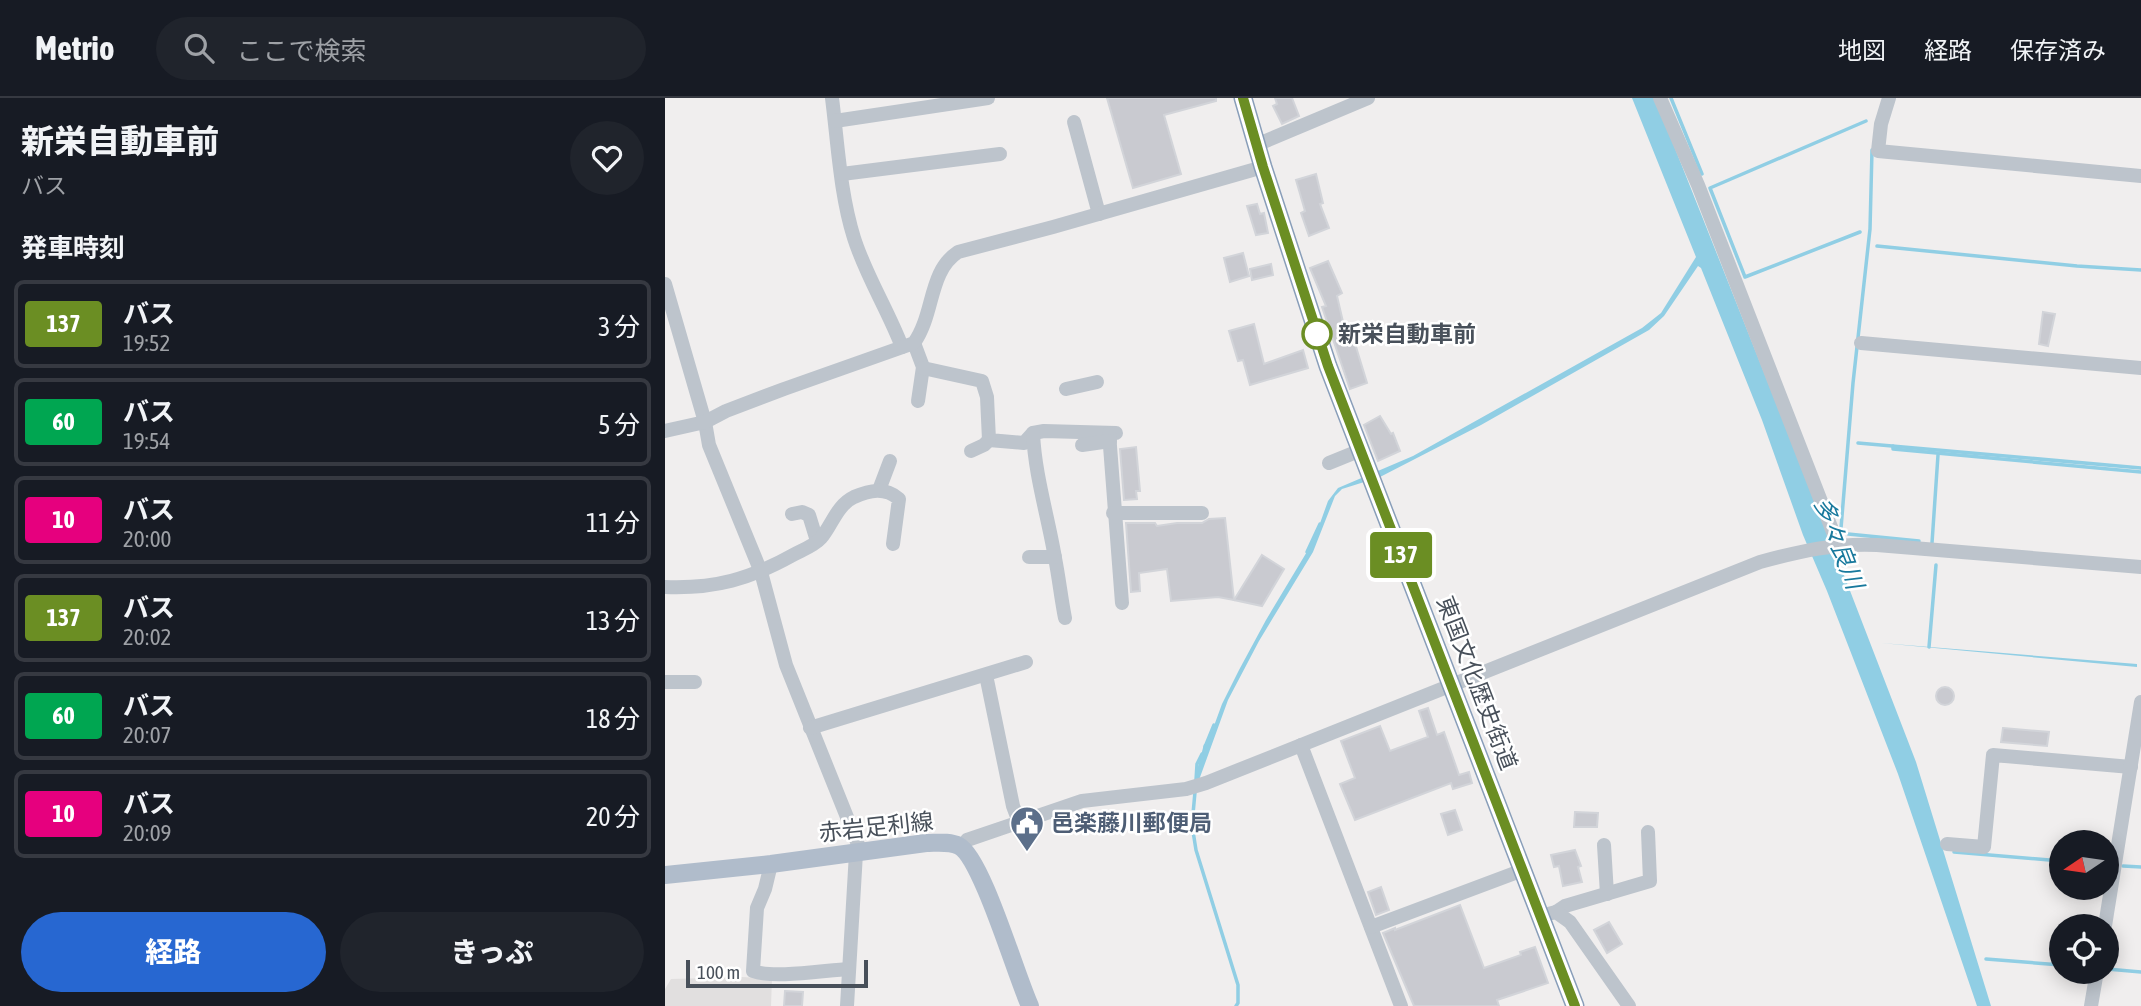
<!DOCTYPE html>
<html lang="ja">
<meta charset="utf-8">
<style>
:root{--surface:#171b24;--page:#20242c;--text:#f1f3f6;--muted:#9ea1a6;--line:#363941;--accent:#2767d1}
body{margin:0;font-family:"Asap Condensed","Noto Sans JP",sans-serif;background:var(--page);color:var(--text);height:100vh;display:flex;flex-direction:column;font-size:26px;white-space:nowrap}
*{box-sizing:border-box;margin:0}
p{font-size:23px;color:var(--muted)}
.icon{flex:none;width:38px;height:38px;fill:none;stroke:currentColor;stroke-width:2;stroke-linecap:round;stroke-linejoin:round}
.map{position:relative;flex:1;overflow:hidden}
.drawer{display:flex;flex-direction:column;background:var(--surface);width:665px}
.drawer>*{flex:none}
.badge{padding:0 14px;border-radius:5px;font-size:24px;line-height:46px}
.needle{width:46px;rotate:257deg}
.controls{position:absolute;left:1384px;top:732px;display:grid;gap:14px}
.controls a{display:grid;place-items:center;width:70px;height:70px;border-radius:50%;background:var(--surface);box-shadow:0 4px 18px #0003;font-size:35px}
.scale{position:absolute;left:21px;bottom:18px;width:182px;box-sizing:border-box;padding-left:7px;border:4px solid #48505a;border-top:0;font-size:19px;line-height:24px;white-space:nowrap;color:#48505a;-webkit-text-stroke:5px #fff;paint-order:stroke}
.map>.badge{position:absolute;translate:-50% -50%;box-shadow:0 0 0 4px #fff}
h2{padding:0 21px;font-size:26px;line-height:63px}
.round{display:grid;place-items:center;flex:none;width:74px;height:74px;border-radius:37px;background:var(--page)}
.overview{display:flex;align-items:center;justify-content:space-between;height:119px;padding:0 21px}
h1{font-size:33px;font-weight:800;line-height:52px}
.primary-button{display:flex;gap:14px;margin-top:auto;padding:14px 21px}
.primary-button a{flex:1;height:80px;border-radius:42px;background:var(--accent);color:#fff;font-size:28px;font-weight:800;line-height:80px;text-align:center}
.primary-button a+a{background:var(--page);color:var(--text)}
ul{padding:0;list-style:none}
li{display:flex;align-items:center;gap:21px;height:88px;margin:0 14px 10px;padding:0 7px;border:4px solid var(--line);border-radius:10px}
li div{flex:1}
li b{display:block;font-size:26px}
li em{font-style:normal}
li .badge{min-width:77px;font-weight:700;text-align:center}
header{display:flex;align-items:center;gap:42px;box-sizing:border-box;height:98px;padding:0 35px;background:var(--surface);border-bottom:2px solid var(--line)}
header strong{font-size:33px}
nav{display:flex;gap:38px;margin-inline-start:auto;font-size:24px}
.search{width:490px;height:63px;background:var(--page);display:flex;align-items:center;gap:18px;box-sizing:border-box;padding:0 24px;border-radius:38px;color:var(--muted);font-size:26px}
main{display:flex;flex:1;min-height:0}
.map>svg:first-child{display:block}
.education{fill:#e1dfdf}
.water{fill:#90cee4}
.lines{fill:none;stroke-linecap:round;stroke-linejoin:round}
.stream{stroke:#90cee4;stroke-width:3.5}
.building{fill:#c9cad0;stroke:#d2d4d9;stroke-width:2}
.minor{stroke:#bdc4cc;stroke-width:14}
.major{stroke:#b0bccb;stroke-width:18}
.highway{stroke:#899eb9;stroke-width:19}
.line-casing{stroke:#fff;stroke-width:16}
.line{stroke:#6b8e23;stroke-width:10}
.stop-dot{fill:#fff;stroke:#6b8e23;stroke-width:3.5}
.labels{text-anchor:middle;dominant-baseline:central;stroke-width:5;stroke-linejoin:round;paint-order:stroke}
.stop-label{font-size:23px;font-weight:bold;fill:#48505a;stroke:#fff;text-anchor:start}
.street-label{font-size:23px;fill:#48505a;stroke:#fff}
.service-label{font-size:23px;font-weight:bold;fill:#4e5e75;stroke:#fff;text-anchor:start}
.water-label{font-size:24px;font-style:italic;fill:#18799d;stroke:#fff}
</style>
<header>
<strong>Metrio</strong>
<div class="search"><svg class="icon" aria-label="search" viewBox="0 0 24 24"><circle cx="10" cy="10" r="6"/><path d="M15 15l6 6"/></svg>ここで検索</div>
<nav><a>地図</a><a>経路</a><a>保存済み</a></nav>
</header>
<main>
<section class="drawer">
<div class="overview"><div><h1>新栄自動車前</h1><p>バス</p></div><a class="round"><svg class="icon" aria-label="heart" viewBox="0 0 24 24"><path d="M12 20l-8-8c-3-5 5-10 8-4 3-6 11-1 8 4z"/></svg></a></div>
<h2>発車時刻</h2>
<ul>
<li><span class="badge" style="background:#6b8e23;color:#fff">137</span><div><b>バス</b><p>19:52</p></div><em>3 分</em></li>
<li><span class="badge" style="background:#00a651;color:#fff">60</span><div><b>バス</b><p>19:54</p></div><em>5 分</em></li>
<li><span class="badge" style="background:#e6007e;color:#fff">10</span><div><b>バス</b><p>20:00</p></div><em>11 分</em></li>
<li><span class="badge" style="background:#6b8e23;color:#fff">137</span><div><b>バス</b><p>20:02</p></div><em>13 分</em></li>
<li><span class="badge" style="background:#00a651;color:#fff">60</span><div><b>バス</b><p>20:07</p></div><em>18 分</em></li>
<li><span class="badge" style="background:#e6007e;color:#fff">10</span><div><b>バス</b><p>20:09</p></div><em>20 分</em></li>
</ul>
<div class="primary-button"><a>経路</a><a>きっぷ</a></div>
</section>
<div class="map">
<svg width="1476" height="908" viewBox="0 0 1476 908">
<rect width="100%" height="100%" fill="#f0eeee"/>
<polygon class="education" points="78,879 107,881 106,908 0,908 0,891 6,881"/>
<g class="water">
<polygon points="967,0 990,0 1162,433 1251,664 1326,908 1312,908 1233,676 1162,493 1138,437 1097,322 1036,170 1033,168 999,218 984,232 816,327 715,379 677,391 670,398 648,454 594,543 563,602 534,682 529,684 539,646 542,647 557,606 574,572 601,522 649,442 663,403 673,390 748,358 977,230 996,215 1031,159"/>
<polygon points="1216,545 1472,566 1472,569"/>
</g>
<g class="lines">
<g class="stream">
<polyline points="1006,0 1037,76"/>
<polyline points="1195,134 1080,179 1045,90 1201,23"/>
<polyline points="1212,148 1412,168 1476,172"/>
<polyline points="1193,345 1476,370"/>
<polyline points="1228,348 1228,351 1476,374"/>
<polyline points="1176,430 1188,285 1205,131 1207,52"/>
<polyline points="1183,436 1254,443"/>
<polyline points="1267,445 1273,357"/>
<polyline points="642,454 655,426"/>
<polyline points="1264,549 1271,467"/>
<polyline points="540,649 549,627"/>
<polyline points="531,682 532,666 537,656"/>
<polyline points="530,694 527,727 531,752 573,887 573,905 571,908"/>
<polyline points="1289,754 1396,763"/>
<polyline points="1458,768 1476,769"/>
<polyline points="1321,861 1396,867"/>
<polyline points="1442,871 1476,874"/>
</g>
</g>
<g class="building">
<polygon points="442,0 551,0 551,3 499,17 516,76 468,90"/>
<polygon points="610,0 627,0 634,18 617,26 608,8 612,6"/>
<polygon points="651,76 658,105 655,106 664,130 644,138 636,115 640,113 631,82"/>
<polygon points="592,106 595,116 599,115 603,135 591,137 582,108"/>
<polygon points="578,155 584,178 565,184 559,160"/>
<polygon points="663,163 677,195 672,198 682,241 688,239 702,285 685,291 657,209 661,208 645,170"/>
<polygon points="606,166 608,177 587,182 585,171"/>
<polygon points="1378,214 1390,216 1383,248 1374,246"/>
<polygon points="589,226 599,266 638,252 643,270 585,287 578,262 573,263 564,233"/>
<polygon points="715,318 726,336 728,335 735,353 713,363 699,327"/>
<polygon points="471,349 475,393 471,393 472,401 459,402 455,351"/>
<polygon points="560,420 569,502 553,499 506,503 502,471 474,475 475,493 466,494 461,425 490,425 492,428 512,425 537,425 544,421"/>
<polygon points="597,457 619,471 597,508 569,502"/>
<circle cx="1280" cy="598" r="9"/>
<polygon points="763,610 772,637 779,634 794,677 804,674 807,685 788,691 786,685 690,722 675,686 690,680 676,643 715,628 725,653 763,639 754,613"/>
<polygon points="1338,630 1384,634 1382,648 1336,644"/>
<polygon points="790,712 797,732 783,737 776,716"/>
<polygon points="910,714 933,715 932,729 909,729"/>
<polygon points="910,752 916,768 913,769 917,784 898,788 894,768 889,769 886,757"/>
<polygon points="716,789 724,812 711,817 703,794"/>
<polygon points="795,807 819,870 856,857 855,854 870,849 883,885 832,902 834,908 749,908 718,835 730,830 730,832"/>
<polygon points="944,824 957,846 942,855 929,832"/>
<polygon points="120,893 138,894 137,908 119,908"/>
</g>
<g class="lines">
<g class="minor">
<path d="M167 0C173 47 175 95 189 140 201 178 223 212 237 249"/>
<polyline points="995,0 1033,87 1173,447"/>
<polyline points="1224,0 1216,26 1213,53 1476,78"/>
<polyline points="170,23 323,0"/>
<polyline points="409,24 434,116"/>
<polyline points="591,47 703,0"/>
<polyline points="177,76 335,56"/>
<polyline points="0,186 40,324 44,347 96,474 121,567 196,754"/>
<polyline points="249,245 258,269 253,303"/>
<polyline points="1196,245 1476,270"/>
<polyline points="258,270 317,283 322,299 324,342 359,345 368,335 379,333 451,335"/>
<polyline points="401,291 432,284"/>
<path d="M0 333 40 324 61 313 119 291 249 245C270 215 263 174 293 154L388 129 598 69"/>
<path d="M368 335C370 378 383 418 390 460 394 480 396 500 400 520"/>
<polyline points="444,335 457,505"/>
<polyline points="417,347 445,343"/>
<polyline points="306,353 319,347 324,342"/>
<polyline points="664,365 696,352"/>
<polyline points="214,392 225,363"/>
<polyline points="448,415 537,415"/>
<polyline points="127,416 137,414 144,417 152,443"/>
<polyline points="364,459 390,459"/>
<path d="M0 489C50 491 85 481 128 457 137 452 149 448 156 440 167 427 172 407 189 399 205 392 220 389 234 401L228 446"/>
<polyline points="321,577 348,708 354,724"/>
<polyline points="0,584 30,584"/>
<polyline points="145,630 361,564"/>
<polyline points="636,647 736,908"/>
<polyline points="1282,746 1319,749 1328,657 1466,669"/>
<polyline points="939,747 942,796"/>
<path d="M296 749 302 742 417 703 521 691 541 685 1095 464C1136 453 1170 445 1212 447L1476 469"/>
<path d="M106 766 100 791 92 810 88 873C108 881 161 872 184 871"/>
<polyline points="891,814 900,808 985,783 983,734"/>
<polyline points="883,816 891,814 905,824 964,908"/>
<polyline points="1440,828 1476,604"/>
<polyline points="706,829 858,772"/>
<polyline points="182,908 191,755"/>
<polyline points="1426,908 1432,873"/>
</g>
<path class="major" d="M0 777 106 766 261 745C272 745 284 743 294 748 317 760 351 878 365 908"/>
<polyline class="highway" points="578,0 598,69 663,268 910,908"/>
</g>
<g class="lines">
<g class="line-casing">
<polyline id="line" points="578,0 598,69 663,268 910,908"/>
</g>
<use href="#line" class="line"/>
</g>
<defs>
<g id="civic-pin" transform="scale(1.75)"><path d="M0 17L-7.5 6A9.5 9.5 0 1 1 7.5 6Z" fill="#5c6f8a" stroke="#fff"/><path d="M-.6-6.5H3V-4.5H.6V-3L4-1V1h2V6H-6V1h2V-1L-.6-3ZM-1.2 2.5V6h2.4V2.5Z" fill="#fff"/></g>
</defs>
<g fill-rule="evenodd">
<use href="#civic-pin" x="362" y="725"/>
</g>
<circle class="stop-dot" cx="652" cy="236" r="14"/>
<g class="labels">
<g class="stop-label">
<text x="673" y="236">新栄自動車前</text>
</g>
<g class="street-label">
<text transform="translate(812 585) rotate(69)">東国文化歴史街道</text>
<text transform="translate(211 729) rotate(-6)">赤岩足利線</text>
</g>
<g class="service-label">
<text x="386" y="725">邑楽藤川郵便局</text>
</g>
<g class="water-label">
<text transform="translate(1174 445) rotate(69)">多々良川</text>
</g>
</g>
</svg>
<div class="controls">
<a><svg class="needle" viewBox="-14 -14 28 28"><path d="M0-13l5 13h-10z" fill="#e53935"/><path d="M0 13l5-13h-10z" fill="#9ea1a6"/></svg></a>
<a><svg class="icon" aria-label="locate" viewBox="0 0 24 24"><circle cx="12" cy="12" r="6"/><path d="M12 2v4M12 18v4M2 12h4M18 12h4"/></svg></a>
</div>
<div class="scale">100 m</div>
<b class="badge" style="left:736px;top:457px;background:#6b8e23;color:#fff">137</b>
</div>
</main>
